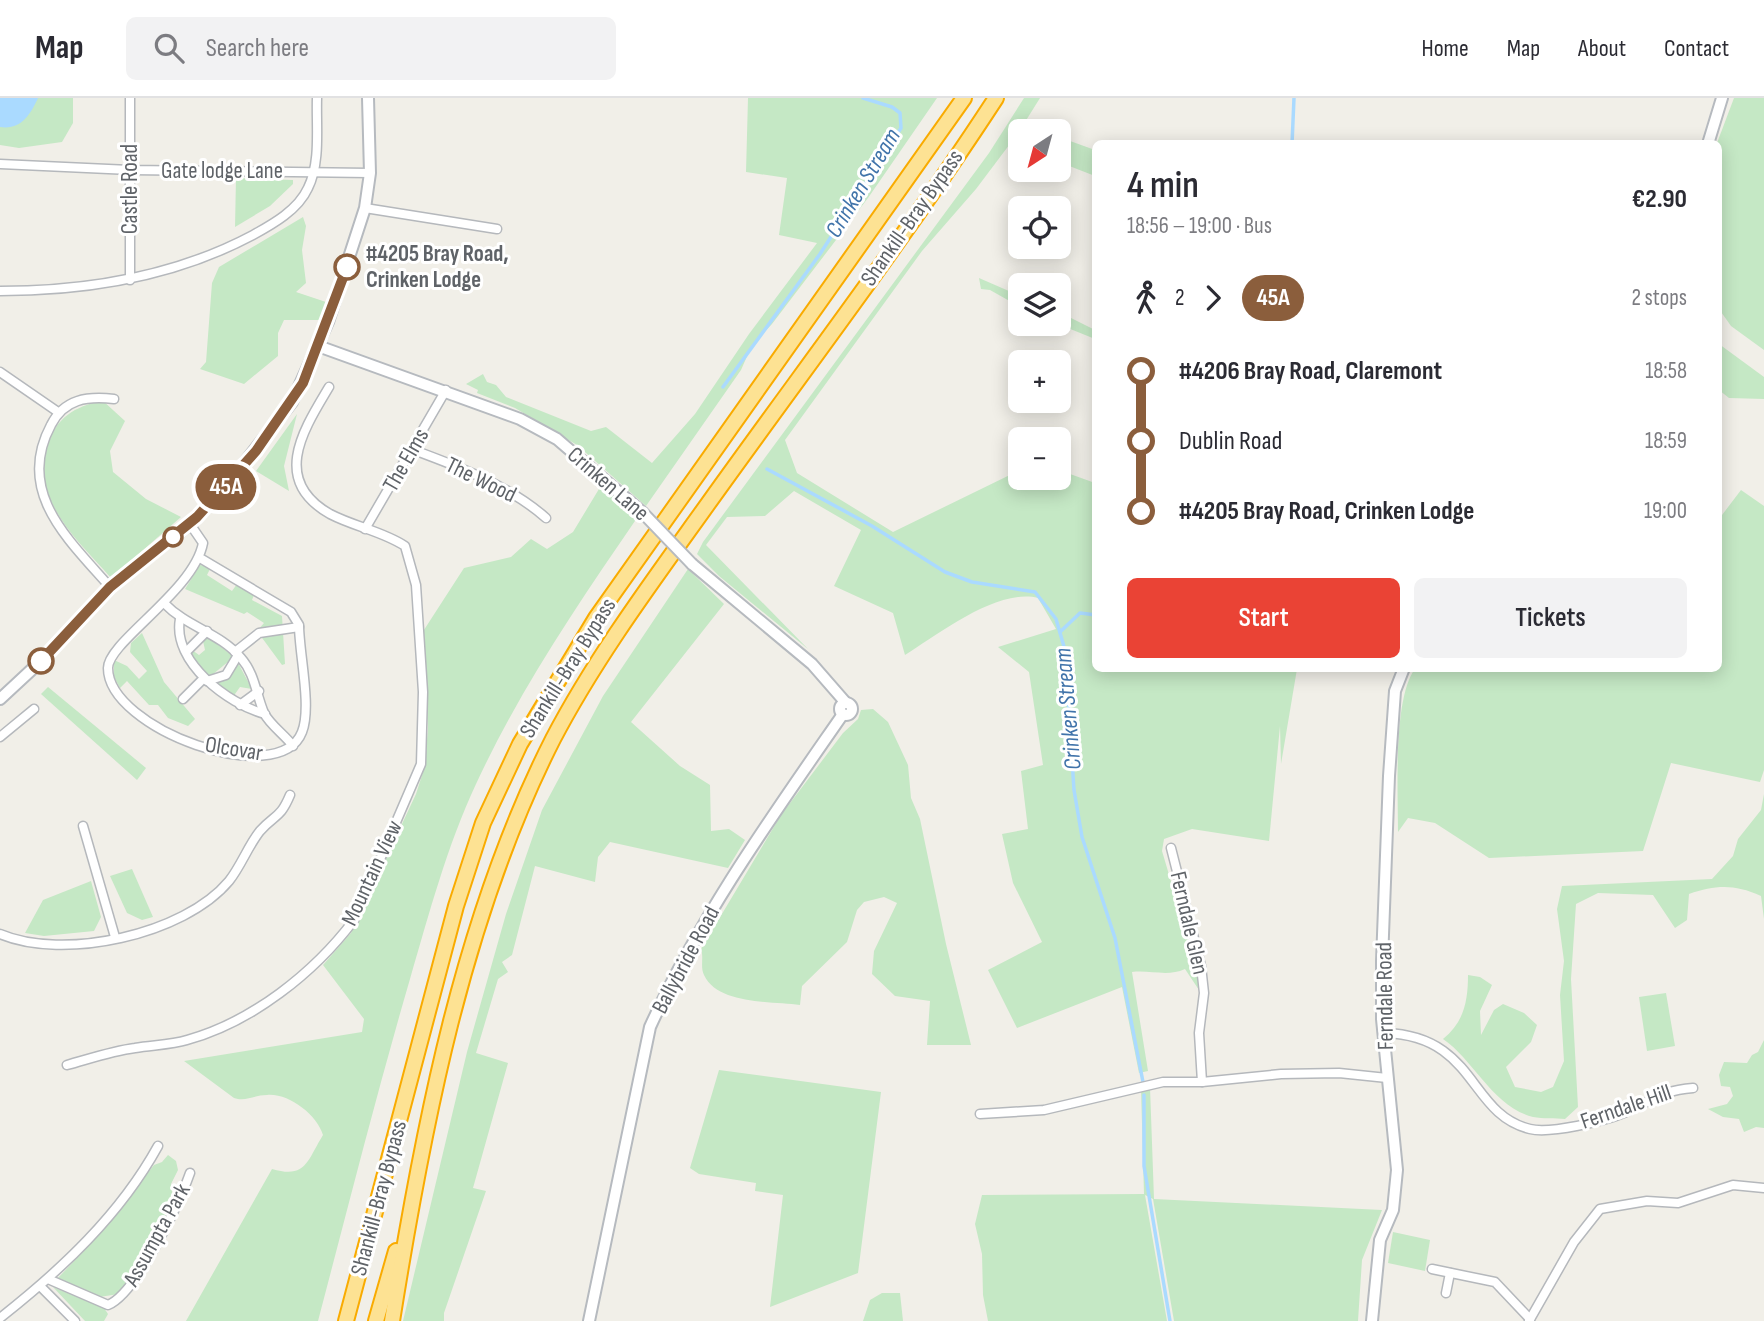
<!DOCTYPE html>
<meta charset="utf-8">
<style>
:root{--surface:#fff;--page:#f2f2f3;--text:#2b2b33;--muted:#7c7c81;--line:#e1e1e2;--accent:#ea4335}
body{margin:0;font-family:"Sofia Sans Condensed",sans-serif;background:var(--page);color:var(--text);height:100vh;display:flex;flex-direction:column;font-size:26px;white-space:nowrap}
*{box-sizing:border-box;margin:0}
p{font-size:23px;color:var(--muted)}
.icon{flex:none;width:38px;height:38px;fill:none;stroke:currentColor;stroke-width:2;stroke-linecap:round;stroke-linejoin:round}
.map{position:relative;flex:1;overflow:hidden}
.panel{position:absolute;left:1092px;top:42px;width:630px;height:532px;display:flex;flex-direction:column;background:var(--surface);border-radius:10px;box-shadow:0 4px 18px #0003}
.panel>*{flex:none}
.badge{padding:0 14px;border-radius:23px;font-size:24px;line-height:46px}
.needle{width:46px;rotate:216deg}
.fabs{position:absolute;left:1008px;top:21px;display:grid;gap:14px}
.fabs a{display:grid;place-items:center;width:63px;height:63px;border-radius:10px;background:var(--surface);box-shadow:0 4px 18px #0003;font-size:35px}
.map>.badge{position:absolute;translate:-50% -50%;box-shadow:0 0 0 4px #fff}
.legs{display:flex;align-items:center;gap:10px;height:77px;padding:0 35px;font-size:23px}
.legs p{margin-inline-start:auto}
.overview{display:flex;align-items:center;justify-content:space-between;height:119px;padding:0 35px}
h1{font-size:38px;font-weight:600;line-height:52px}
.action{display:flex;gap:14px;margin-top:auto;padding:14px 35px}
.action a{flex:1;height:80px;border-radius:10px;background:var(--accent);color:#fff;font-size:28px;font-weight:600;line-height:80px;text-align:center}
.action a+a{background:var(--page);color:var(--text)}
ul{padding:0 35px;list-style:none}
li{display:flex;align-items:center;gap:24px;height:70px;font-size:26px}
li i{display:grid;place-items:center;width:10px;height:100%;margin:0 9px;background:currentColor}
li i::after{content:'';width:18px;height:18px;margin:-9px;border:5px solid;border-radius:50%;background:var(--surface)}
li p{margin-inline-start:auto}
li:first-child i{background:linear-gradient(#0000 50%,currentColor 0)}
li:last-child i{background:linear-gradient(currentColor 50%,#0000 0)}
header{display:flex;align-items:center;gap:42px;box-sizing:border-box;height:98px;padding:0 35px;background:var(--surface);border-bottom:2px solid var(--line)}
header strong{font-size:33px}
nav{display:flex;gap:38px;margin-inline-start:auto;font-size:24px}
.search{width:490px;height:63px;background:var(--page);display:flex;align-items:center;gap:18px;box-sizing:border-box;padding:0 24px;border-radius:10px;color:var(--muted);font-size:26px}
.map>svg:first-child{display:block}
.green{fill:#c5e8c5}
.water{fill:#aadaff}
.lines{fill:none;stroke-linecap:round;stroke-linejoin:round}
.stream{stroke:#aadaff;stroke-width:3.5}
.street-casing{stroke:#b5b8bc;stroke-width:11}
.secondary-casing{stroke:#b6babf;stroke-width:14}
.highway-casing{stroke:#f9ab00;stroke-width:18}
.street{stroke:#fff;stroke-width:8}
.secondary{stroke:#fff;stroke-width:10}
.highway{stroke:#fde293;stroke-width:14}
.secondary-bridge-casing{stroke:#b6babf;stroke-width:14;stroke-linecap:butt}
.secondary-bridge{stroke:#fff;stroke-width:10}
.line-1-casing{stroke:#fff;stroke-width:16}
.line-1{stroke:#8b5e3c;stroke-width:10}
.stop-1-dot{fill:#fff;stroke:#8b5e3c;stroke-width:3.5}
.labels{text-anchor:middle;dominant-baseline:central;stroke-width:6;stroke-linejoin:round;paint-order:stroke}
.street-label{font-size:23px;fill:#5f6368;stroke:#fff}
.stop-label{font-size:23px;font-weight:bold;fill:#5f6368;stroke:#fff;text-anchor:start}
.water-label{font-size:24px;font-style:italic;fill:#4174aa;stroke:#fff}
</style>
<header>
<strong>Map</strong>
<div class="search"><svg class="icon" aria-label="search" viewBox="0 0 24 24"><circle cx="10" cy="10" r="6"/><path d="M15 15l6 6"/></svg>Search here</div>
<nav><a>Home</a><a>Map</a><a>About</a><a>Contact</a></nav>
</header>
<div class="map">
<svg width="1764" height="1223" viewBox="0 0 1764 1223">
<rect width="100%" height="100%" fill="#f1efe8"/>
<g class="green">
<polygon points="0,0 73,0 73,25 62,44 19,50 0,47"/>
<polygon points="748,0 937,0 868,100 772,226 752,247 741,272 646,408 577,347 515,310 477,295 478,292 466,286 483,276 487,284 496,287 506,299 591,333 606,329 652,365 695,316 749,236 817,145 779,137 787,80 746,74"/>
<path d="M1024 0H1040L1025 24 1045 33H1020V36L1019 34 976 91 922 153 785 342 797 375 893 434 1020 372V380H1059V372L1095 385 1096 570 1297 571 1281 666 1280 628 1269 743 1192 731 1164 741 1162 753 1197 871 1199 892 1185 871C1168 879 1151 872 1132 874L1148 973 1139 975 1122 889 1017 930 988 872 1042 844 1013 785 1002 736 1028 731 1021 673 1043 667 1029 574 998 549 1056 531 1038 500C997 490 939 536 905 557L893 515 834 488 861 432 794 393 765 418 727 419 706 447 808 551 719 478 697 456 703 444 989 55Z"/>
<polygon points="1734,0 1764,0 1764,252 1731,228 1719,211 1717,45"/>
<polygon points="1059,39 1095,52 1095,78 1059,64"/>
<polygon points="236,80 293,82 293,86 270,108 235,129"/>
<polygon points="303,119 306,128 302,152 306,185 296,194 326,204 320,222 284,222 278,235 278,258 244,286 200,271 206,264 212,185 219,169"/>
<polygon points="979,180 1020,198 1020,209 990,192 981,191"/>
<polygon points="1059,214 1095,232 1095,241 1058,226"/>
<polygon points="1719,246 1764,279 1764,301 1729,300 1719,292"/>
<path d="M102 302 125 323 110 353 113 374 146 401 181 419 111 480C77 441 30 402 48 347 57 318 74 310 102 302Z"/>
<polygon points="297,316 284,368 289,393 256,373"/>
<path d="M602 386 637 420C578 506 520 591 476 686 447 748 429 816 410 881 377 994 348 1109 318 1223H186L272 1071C306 1081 307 1063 323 1037 317 1017 289 995 267 997 254 997 246 1004 234 1000L184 963 362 934 364 921 323 867 351 835 416 696 425 668 428 630 422 535 464 470 511 459 531 441 547 451 573 434Z"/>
<path d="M1741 392 1764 408V672L1760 684 1671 665 1643 753 1489 760 1435 725 1408 720 1398 734C1398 695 1393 599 1415 571L1718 570 1719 421Z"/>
<polygon points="200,467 211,469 207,477 232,493 237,486 254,497 252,502 282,518 285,566 282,567 257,533 264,525 247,514 244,516 185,491"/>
<polygon points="688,471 724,506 631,624 680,668 710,687 711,733 729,731 745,742 728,770 610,744 598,759 595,784 535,768 512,857 502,864 508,874 498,881 476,955 508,965 473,1090 486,1093 444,1215 444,1223 403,1223 467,954 506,816 542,712 603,598"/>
<polygon points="142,535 164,584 195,621 188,628 168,620 158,607 149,607 127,583 120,590 114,579 114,562 127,568 139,581 147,573 130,554 131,545"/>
<polygon points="207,538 234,559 207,581 189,554 192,552 199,557 205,552 203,543"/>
<polygon points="237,563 252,591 240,589 235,596 239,605 212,586 231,576"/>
<polygon points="48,589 146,670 137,682 41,596"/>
<path d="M873 611 888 624 908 667 911 700 920 721 946 846 971 947H927L930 903 895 898 872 876 874 853 897 805 884 799 864 804 857 812 847 844 802 888 800 907C772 903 718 907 704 877 700 869 704 859 701 851L781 717 843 635 858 621 861 612Z"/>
<path d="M1764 696V821L1761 798C1734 786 1716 787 1689 796L1687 822 1675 830 1653 797 1598 795 1576 806 1571 881 1578 1009 1565 1021C1555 1020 1543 1021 1533 1019 1493 1009 1474 962 1443 941 1464 924 1468 903 1468 877L1480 879 1492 887 1480 913 1481 937 1494 912 1503 906 1524 915 1537 927 1531 944 1506 969 1515 989 1541 994 1553 989 1564 963 1560 897 1564 863 1557 811 1562 788 1712 781 1733 758 1738 741 1761 712Z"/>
<polygon points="132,771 153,819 142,822 127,815 110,778"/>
<polygon points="91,783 101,819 94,833 44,838 25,835 43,802"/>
<polygon points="1666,895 1675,948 1647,953 1639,899"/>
<polygon points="1764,942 1764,1030 1756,1029 1744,1034 1739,1021 1723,1019 1708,1011 1727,1006 1733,998 1730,989 1721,988 1719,977 1724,964 1747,965 1752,957 1758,954"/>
<polygon points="719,972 881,994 858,1175 770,1209 783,1097 755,1093 756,1085 699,1076 690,1070"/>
<polygon points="1150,989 1154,1101 1382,1112 1362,1162 1358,1223 1174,1223 1153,1101 1145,1097 1167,1223 988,1223 983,1197 982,1156 975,1126 982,1097 1144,1096 1141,991"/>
<polygon points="168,1057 176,1063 178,1072 171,1086 174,1106 151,1148 119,1196 99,1199 57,1181 98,1138 154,1067 162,1064"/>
<polygon points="1393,1134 1430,1142 1425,1173 1388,1165"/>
<polygon points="53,1189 104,1210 108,1216 104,1223 85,1223"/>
<polygon points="882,1195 900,1195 903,1223 863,1223 870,1202"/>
</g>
<path class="water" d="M0 0H38C30 17 21 32 0 29Z"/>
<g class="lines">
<g class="stream">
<polyline points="1292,46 1294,0"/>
<polyline points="723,289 820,156 901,30 900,15 892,9 863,0"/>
<polyline points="767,371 872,428 945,474 972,484 1035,494 1056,521 1065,552 1074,692 1082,739 1115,840 1143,984"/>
<polyline points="1060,534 1080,515 1096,517"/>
<polyline points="1144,997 1144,1068 1170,1223"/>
</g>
<g class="street-casing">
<g id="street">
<polyline points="0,66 130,72 370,75"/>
<polyline points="365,110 497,131"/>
<polyline points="130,182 130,0"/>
<path d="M0 193C88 193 174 179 253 137 273 126 298 112 308 90 321 64 316 28 317 0"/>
<polyline points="0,274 58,314"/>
<path d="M411 351C457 368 509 387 546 420"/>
<path d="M190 426 203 445C194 493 108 544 108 570 108 631 279 693 302 634 312 609 299 555 299 527L291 514 200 460"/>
<polyline points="365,431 446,292"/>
<path d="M110 489C68 441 15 394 51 327 64 301 87 298 114 301"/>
<path d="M165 506C187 529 220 535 241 560 255 576 256 596 264 615 270 627 285 637 293 648"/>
<path d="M180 521C172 564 228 606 265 616"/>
<polyline points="187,553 207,533"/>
<polyline points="235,554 259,535 299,529"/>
<polyline points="207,583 226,577 238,557"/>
<polyline points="183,601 204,580"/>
<polyline points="240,607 259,593"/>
<polyline points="0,639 34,611"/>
<polyline points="83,728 115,839"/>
<polyline points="1171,750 1201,868 1204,895 1199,935 1202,984"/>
<path d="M0 836C63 863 184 837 229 783 241 768 248 748 260 733 275 716 280 721 290 697"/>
<path d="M1385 935C1477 938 1468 1016 1530 1031 1550 1036 1605 1023 1624 1015 1651 1003 1663 992 1693 990"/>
<path d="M67 967C89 961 112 953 135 950 152 947 171 947 187 942 252 924 314 875 354 822L421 666 423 594 416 487 405 448C382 433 355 429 330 416 270 382 304 331 329 289"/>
<polyline points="980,1016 1044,1012 1163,984 1202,984 1281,976 1339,975 1387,980"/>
<polyline points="1432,1171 1495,1184 1530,1221"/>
<path d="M48 1181 108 1207C136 1196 179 1106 190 1075"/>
<polyline points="40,1188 75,1223"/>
<polyline points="1446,1195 1450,1175"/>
<path d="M0 1220C61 1172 120 1117 158 1048"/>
<polyline points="1529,1223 1574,1144 1600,1111 1647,1103 1678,1105 1733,1087 1764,1090"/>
</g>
</g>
<g class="secondary-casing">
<g id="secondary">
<polyline points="1708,46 1722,0"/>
<polyline points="318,248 520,321 557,341 642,414"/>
<polyline points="692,466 812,566 846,605"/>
<polyline points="0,601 41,563 110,489 190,426 220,396 292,304 328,224 365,110 370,75 368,0"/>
<circle cx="846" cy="611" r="6"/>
<path d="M589 1223 650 929C701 817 773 717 843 616"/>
<polyline points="1372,1223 1380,1142 1393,1112 1397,1072 1382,921 1382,863 1389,678 1395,593 1404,570"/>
</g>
</g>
<g class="highway-casing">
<g id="highway">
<polyline points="346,1223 456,808 483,725 520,646 596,520 964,0"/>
<polyline points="376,1223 396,1153"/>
<path d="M392 1223C423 1029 463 818 553 641 597 557 655 480 710 403 806 269 906 138 996 0"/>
</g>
</g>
<use href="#street" class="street"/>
<use href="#secondary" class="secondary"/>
<use href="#highway" class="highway"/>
<g class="secondary-bridge-casing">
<polyline id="secondary-bridge" points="642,414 692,466"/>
</g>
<use href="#secondary-bridge" class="secondary-bridge"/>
</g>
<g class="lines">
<g class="line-1-casing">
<polyline id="line-1" points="41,563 110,489 197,419 256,353 303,285 347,169"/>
</g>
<use href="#line-1" class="line-1"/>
</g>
<g class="stop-1-dot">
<circle cx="347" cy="169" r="12"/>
<circle cx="173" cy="439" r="9"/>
<circle cx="41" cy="563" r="12"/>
</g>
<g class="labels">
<g class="street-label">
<text x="222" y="73">Gate lodge Lane</text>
<text transform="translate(130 91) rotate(-90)">Castle Road</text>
<text transform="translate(912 120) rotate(-55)">Shankill-Bray Bypass</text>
<text transform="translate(406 362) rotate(-60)">The Elms</text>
<text transform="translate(481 382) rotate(26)">The Wood</text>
<text transform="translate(608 386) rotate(41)">Crinken Lane</text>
<text transform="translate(568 570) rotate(-58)">Shankill-Bray Bypass</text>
<text transform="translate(234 651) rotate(9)">Olcovar</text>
<text transform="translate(372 775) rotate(-65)">Mountain View</text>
<text transform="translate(1189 825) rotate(77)">Ferndale Glen</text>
<text transform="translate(686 862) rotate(-62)">Ballybride Road</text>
<text transform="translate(1385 898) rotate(-91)">Ferndale Road</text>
<text transform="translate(1626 1009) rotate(-19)">Ferndale Hill</text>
<text transform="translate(379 1100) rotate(-75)">Shankill-Bray Bypass</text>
<text transform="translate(157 1137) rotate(-61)">Assumpta Park</text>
</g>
<g class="stop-label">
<text x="366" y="156">#4205 Bray Road,<tspan x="366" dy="26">Crinken Lodge</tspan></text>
</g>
<g class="water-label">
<text transform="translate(863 85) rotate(-59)">Crinken Stream</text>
<text transform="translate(1068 611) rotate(-95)">Crinken Stream</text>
</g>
</g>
</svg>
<div class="fabs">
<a><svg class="needle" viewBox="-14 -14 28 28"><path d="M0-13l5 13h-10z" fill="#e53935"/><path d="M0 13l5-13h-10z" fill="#7c7c81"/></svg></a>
<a><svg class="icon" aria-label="locate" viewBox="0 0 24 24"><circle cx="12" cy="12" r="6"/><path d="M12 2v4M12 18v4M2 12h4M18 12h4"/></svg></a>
<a><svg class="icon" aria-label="layers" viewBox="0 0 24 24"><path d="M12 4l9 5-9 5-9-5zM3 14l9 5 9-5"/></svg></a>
<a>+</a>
<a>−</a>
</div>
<b class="badge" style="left:226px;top:389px;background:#8b5e3c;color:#fff">45A</b>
<section class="panel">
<div class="overview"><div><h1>4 min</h1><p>18:56 – 19:00 · Bus</p></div><b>€2.90</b></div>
<div class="legs"><svg class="icon" aria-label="walk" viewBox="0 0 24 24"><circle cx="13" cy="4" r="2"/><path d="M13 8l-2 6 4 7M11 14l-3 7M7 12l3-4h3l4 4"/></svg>2<svg class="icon" aria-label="forward" viewBox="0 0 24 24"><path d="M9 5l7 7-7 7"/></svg><b class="badge" style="background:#8b5e3c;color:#fff">45A</b><p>2 stops</p></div>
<ul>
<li><i style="color:#8b5e3c"></i><b>#4206 Bray Road, Claremont</b><p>18:58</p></li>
<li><i style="color:#8b5e3c"></i><span>Dublin Road</span><p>18:59</p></li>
<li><i style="color:#8b5e3c"></i><b>#4205 Bray Road, Crinken Lodge</b><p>19:00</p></li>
</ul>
<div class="action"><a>Start</a><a>Tickets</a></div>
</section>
</div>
